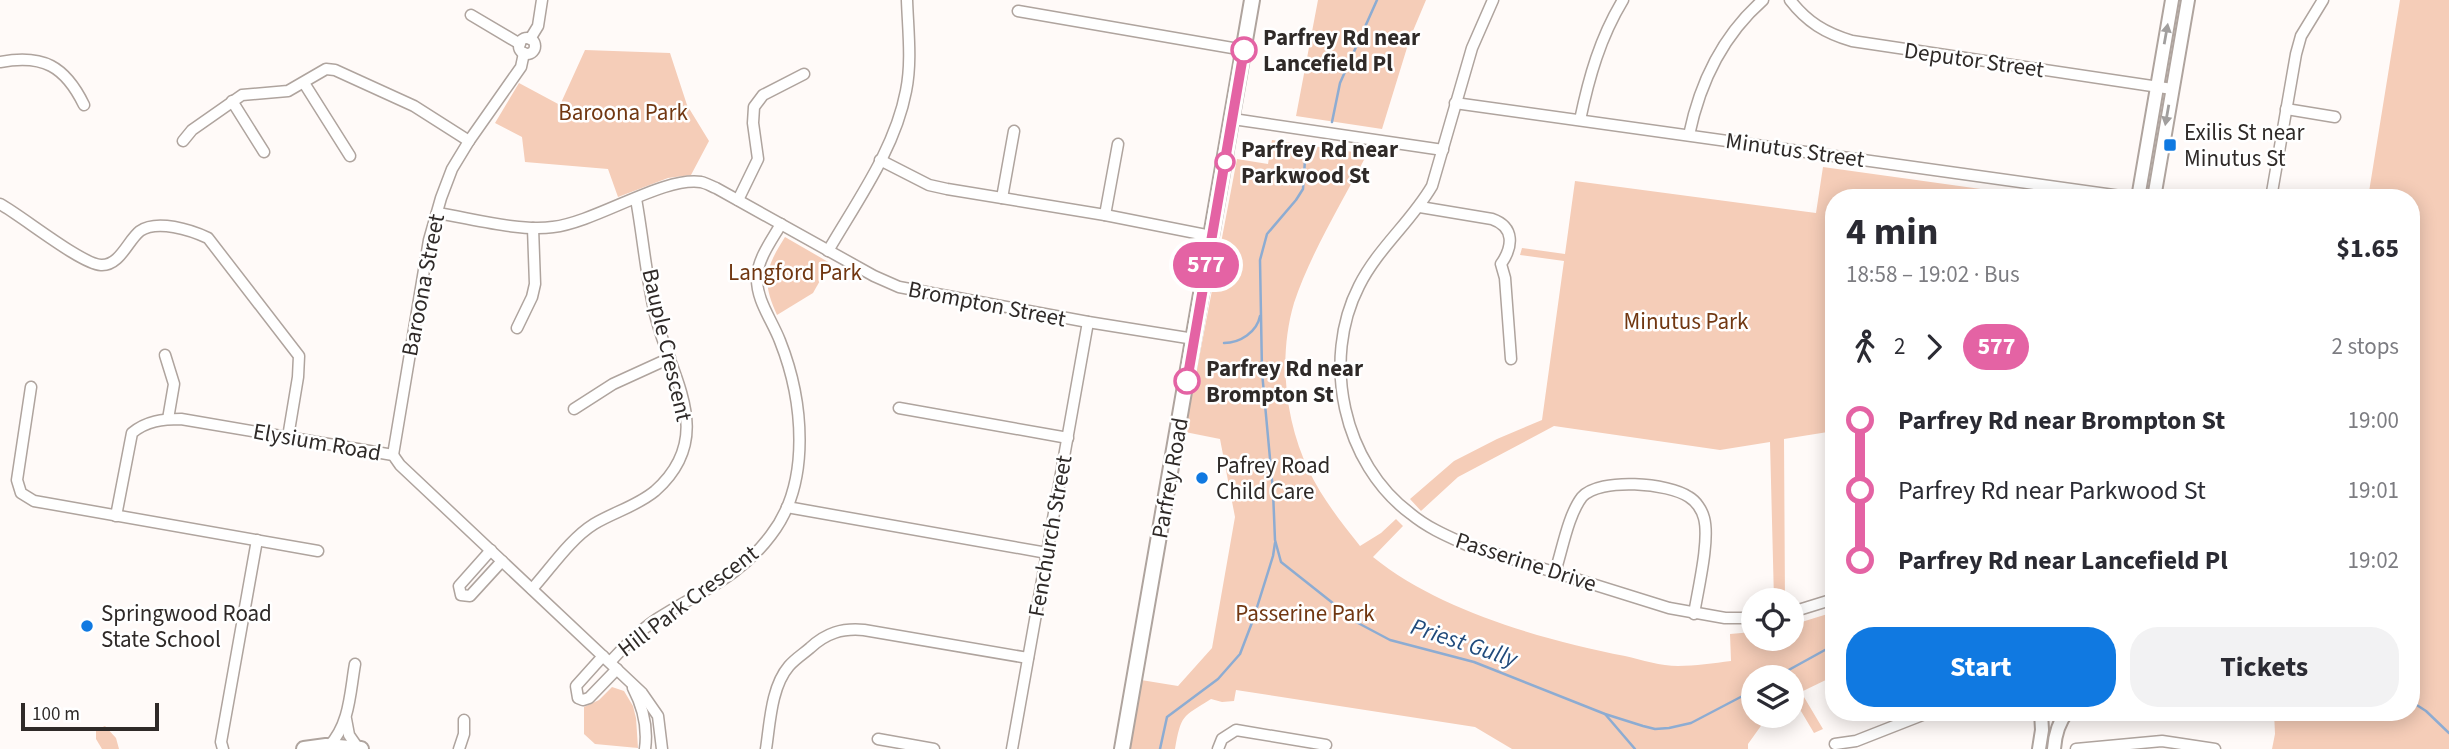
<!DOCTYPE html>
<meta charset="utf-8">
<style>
:root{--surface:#fff;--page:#f2f2f3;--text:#2b2b33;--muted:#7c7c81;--accent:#1079e1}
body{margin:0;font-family:"Source Sans 3",sans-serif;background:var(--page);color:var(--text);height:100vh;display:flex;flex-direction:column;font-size:26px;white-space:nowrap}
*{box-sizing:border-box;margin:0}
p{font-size:23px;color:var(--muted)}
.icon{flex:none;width:38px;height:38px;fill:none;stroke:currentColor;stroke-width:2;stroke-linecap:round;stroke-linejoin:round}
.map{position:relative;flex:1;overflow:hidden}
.details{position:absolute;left:1825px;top:189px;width:595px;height:532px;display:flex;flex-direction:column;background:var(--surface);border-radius:28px;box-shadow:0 4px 18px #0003}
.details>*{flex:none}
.badge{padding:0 14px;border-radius:23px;font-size:24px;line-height:46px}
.tools{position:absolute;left:1741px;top:588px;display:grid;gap:14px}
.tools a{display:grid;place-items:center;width:63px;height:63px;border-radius:50%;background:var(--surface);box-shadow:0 4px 18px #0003;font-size:35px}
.scale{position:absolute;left:21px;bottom:18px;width:138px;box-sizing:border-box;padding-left:7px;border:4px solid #2f2a28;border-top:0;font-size:19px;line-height:24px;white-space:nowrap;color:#2f2a28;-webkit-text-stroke:5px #fff;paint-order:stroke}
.map>.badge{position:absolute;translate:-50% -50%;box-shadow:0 0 0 4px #fff}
.legs{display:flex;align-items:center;gap:10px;height:77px;padding:0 21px;font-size:23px}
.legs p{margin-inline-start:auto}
.headline{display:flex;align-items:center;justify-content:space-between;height:119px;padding:0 21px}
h1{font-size:38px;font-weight:700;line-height:52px}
.primary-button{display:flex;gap:14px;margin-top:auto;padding:14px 21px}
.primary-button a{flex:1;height:80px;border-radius:28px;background:var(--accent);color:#fff;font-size:28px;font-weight:700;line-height:80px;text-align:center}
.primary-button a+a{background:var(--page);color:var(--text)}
ul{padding:0 21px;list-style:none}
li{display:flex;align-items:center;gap:24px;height:70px;font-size:26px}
li i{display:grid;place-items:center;width:10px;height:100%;margin:0 9px;background:currentColor}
li i::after{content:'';width:18px;height:18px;margin:-9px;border:5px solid;border-radius:50%;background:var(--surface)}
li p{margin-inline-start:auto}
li:first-child i{background:linear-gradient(#0000 50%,currentColor 0)}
li:last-child i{background:linear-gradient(currentColor 50%,#0000 0)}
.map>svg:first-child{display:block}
.green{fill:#f5cdb8}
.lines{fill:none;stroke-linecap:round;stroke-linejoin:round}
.stream{stroke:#8dacd2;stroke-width:2.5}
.minor-casing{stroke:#afa49e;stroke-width:13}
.tertiary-casing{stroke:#afa49e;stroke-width:16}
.secondary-casing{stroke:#afa49e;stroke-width:18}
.minor{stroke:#fff;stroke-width:10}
.tertiary{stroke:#fff;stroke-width:12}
.secondary{stroke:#fff;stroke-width:14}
.oneway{fill:#a19f9e}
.line-1-casing{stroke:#fff;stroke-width:16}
.line-1{stroke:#e463a4;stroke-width:10}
.stop-1-dot{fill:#fff;stroke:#e463a4;stroke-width:3.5}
.poi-dot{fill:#1079e1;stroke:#fff;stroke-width:2.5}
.labels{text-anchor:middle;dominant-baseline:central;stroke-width:5;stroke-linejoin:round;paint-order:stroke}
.stop-label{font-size:23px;font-weight:bold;fill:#2f2a28;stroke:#fff;text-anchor:start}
.street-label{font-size:23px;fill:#2f2a28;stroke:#fff}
.park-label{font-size:23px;fill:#713711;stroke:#fff}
.poi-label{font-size:23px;fill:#2f2a28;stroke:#fff;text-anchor:start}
.water-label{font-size:24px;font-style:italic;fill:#214b7c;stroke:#fff}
</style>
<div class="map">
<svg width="2449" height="749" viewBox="0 0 2449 749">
<rect width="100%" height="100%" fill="#fffaf8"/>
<g class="green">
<polygon points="1318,0 1426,0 1410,38 1382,129 1296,116"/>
<polygon points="2400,0 2449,0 2449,749 2272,749 2275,734 2274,712 2412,712 2412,198 2368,198"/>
<polygon points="585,50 670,53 687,105 709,141 691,175 668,178 618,197 608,169 525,162 522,137 495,123 519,83 560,105"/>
<path d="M1272 140 1367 154C1343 201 1310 254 1294 303 1278 357 1285 421 1309 471 1322 498 1341 522 1360 546L1381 533 1396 519 1403 526 1373 557C1438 610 1543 640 1625 656 1642 660 1661 666 1678 666 1695 666 1714 663 1731 661L1730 634 1753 632 1754 639H1792V625L1834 612V676L1801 692 1823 729 1814 733 1792 696V677H1754V716H1768L1748 744V749H1512L1475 727 1236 690 1234 701 1222 702 1211 699C1182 717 1181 715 1175 749H1128L1141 680 1178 686 1212 648 1235 517 1220 439 1185 432 1237 159 1268 164Z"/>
<polygon points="1823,167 2031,196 1834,198 1834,431 1784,439 1785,600 1774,600 1770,442 1720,450 1554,426 1458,477 1421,511 1410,499 1454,461 1497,439 1542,420 1564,261 1520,255 1522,248 1565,254 1575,181 1816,213"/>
<path d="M785 237 830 263 813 293 777 315C761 281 766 267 785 237Z"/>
<polygon points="612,687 624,691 633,706 636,718 638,748 595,744 584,734 584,707 599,700"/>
<polygon points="105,726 116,738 119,749 102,749 96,739 96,730"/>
</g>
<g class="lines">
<g class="stream">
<polyline points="1332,122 1340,83 1377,0"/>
<polyline points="1305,160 1303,189 1296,200 1267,234 1260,260 1262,372 1273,491 1275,540 1281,562 1358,623 1390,640 1474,662 1605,714 1643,726 1655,729 1669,728 1691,723 1754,690"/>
<path d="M1224 343C1240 343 1257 332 1260 316"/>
<polyline points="1776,677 1834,645"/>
<polyline points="2412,702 2426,711 2449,733"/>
<polyline points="1605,714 1635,749"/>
<polyline points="1160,749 1167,717 1218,679 1240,654 1253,620 1273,556 1275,543"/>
</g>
<g class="minor-casing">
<g id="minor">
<path d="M1493 0 1472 48 1432 186C1411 222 1378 248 1359 286 1321 360 1343 464 1411 514 1428 528 1447 536 1467 545L1669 608 1725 618H1754"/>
<path d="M1790 0C1807 22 1825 33 1852 41L2172 89"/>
<polyline points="1018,11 1244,50"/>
<polyline points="471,15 520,44"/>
<circle cx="527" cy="46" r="8"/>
<polyline points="530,39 538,26 542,0"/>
<path d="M0 62C43 54 65 66 84 105"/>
<polyline points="304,83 350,156"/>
<polyline points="232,101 264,152"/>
<polyline points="1455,103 2135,198"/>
<polyline points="2286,109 2335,117"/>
<polyline points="1233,119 1443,150"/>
<path d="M1580 120C1589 77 1600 38 1623 0"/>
<path d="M1689 135C1700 82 1722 36 1763 0"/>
<polyline points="183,141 192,130 242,95 288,91 326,69 335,70 414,106 469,141"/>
<polyline points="880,160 929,185 947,189 1105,215 1211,236"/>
<polyline points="1002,198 1014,131"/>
<polyline points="2271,198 2296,54 2301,36 2323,0"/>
<polyline points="738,200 758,159 753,123 754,107 763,95 804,74"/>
<path d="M0 204C22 216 81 264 101 265 120 266 128 240 140 231 157 219 191 230 208 238L299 356 298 377 288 437"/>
<path d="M1420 207 1492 219C1515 227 1513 247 1501 264L1505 278 1511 359"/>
<path d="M437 213C470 218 520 232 553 227 596 222 664 176 701 182 706 183 711 186 716 188L874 276 899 287 1088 322 1194 339"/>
<polyline points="1105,215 1118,144"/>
<path d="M828 251C857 201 895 149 906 91 912 62 908 30 907 0"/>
<polyline points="517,328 532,297 535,284 533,228"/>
<polyline points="165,355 174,384 168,419"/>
<polyline points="31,387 17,480 21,493 34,501 318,551"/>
<polyline points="899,408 1068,438"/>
<polyline points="574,409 613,384 670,358"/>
<polyline points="393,455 429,240 441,198 452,169 469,141 521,67 524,53"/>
<polyline points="787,507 1047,553"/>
<path d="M116 516 132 433C146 421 163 419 181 419L393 455 400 465 642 693 658 716 662 749"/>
<polyline points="491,550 459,586 461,595 470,596 502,561"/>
<path d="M1555 572C1562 551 1568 515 1582 497 1600 477 1669 483 1689 497 1696 501 1702 510 1704 518 1710 540 1698 589 1694 614"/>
<path d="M532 589C551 568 570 539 594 524 614 512 637 506 655 491 718 435 670 377 655 314 646 277 643 237 636 199"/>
<polyline points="1792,612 1834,599"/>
<polyline points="603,656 576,686 578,698 583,700 589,698 617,669"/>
<path d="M610 662C624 647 639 631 657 619 700 591 738 579 771 535 812 482 803 399 780 341 772 320 756 300 757 277 758 258 772 240 781 224"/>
<path d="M633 688C643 707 648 727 645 749"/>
<polyline points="346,719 349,735 358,748"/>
<polyline points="878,739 934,749"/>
<polyline points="1835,744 1856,741 1930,712"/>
<path d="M329 746C350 724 350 692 355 664"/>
<polyline points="223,749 221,742 257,540"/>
<polyline points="459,749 464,734 464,720"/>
<path d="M766 749C770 723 771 687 789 666 795 659 803 654 810 648 826 633 842 628 864 630L1028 658"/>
<polyline points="1012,749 1088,322"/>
<polyline points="1218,749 1222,739 1236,730 1326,745"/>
<polyline points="2076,749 2162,741 2215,749"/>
</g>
</g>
<g class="tertiary-casing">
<g id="tertiary">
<polyline points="2138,198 2172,0"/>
<polyline points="2154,198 2188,0"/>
<polyline points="2039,749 2042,730 2041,712"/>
<path d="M2054 749C2055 735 2058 723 2067 712"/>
</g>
</g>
<g class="secondary-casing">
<g id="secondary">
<polyline points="304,749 326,746 361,749"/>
<polyline points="1122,749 1252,0"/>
</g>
</g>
<use href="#minor" class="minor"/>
<use href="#tertiary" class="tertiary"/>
<use href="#secondary" class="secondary"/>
</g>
<defs><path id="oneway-solid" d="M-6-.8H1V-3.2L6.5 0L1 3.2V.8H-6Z" transform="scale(1.75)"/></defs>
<g class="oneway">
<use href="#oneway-solid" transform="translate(2166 34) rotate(-80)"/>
<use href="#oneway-solid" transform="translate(2167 115) rotate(100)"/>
</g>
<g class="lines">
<g class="line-1-casing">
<polyline id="line-1" points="1187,381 1244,50"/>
</g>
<use href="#line-1" class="line-1"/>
</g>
<g class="stop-1-dot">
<circle cx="1244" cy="50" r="12"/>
<circle cx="1225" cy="162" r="9"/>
<circle cx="1187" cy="381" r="12"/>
</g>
<g class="poi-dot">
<rect x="2163" y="138" width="14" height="14" rx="3.5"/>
<circle cx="1202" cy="478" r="7"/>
<circle cx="87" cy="626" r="7"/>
</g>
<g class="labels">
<g class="stop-label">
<text x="1263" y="37">Parfrey Rd near<tspan x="1263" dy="26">Lancefield Pl</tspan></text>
<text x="1241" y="149">Parfrey Rd near<tspan x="1241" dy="26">Parkwood St</tspan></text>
<text x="1206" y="368">Parfrey Rd near<tspan x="1206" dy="26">Brompton St</tspan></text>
</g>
<g class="street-label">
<text transform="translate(1974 60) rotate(8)">Deputor Street</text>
<text transform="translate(1795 150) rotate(8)">Minutus Street</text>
<text transform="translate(423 285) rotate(-79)">Baroona Street</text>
<text transform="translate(987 304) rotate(11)">Brompton Street</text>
<text transform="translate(667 345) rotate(77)">Bauple Crescent</text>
<text transform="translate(317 442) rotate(10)">Elysium Road</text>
<text transform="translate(1170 478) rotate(-80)">Parfrey Road</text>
<text transform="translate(1050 536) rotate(-80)">Fenchurch Street</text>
<text transform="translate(1526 562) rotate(18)">Passerine Drive</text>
<text transform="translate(688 601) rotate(-37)">Hill Park Crescent</text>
</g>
<g class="park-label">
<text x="623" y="112">Baroona Park</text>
<text x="795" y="272">Langford Park</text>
<text x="1686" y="321">Minutus Park</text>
<text x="1305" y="613">Passerine Park</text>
</g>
<g class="poi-label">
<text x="2184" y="132">Exilis St near<tspan x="2184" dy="26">Minutus St</tspan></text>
<text x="1216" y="465">Pafrey Road<tspan x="1216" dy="26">Child Care</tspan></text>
<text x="101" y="613">Springwood Road<tspan x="101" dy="26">State School</tspan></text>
</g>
<g class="water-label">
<text transform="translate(1464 643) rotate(18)">Priest Gully</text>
</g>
</g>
</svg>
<div class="tools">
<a><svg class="icon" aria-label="locate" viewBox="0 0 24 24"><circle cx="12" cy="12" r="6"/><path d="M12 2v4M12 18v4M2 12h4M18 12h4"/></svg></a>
<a><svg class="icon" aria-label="layers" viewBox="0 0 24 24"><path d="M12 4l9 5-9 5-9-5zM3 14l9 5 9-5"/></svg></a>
</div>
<div class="scale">100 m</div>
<b class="badge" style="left:1206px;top:265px;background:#e463a4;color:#fff">577</b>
<section class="details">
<div class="headline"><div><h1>4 min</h1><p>18:58 – 19:02 · Bus</p></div><b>$1.65</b></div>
<div class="legs"><svg class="icon" aria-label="walk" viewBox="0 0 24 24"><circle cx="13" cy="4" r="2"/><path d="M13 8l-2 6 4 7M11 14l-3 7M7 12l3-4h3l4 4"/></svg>2<svg class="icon" aria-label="forward" viewBox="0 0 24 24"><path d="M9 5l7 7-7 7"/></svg><b class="badge" style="background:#e463a4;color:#fff">577</b><p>2 stops</p></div>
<ul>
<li><i style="color:#e463a4"></i><b>Parfrey Rd near Brompton St</b><p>19:00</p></li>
<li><i style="color:#e463a4"></i><span>Parfrey Rd near Parkwood St</span><p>19:01</p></li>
<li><i style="color:#e463a4"></i><b>Parfrey Rd near Lancefield Pl</b><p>19:02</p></li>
</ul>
<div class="primary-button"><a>Start</a><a>Tickets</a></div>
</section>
</div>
